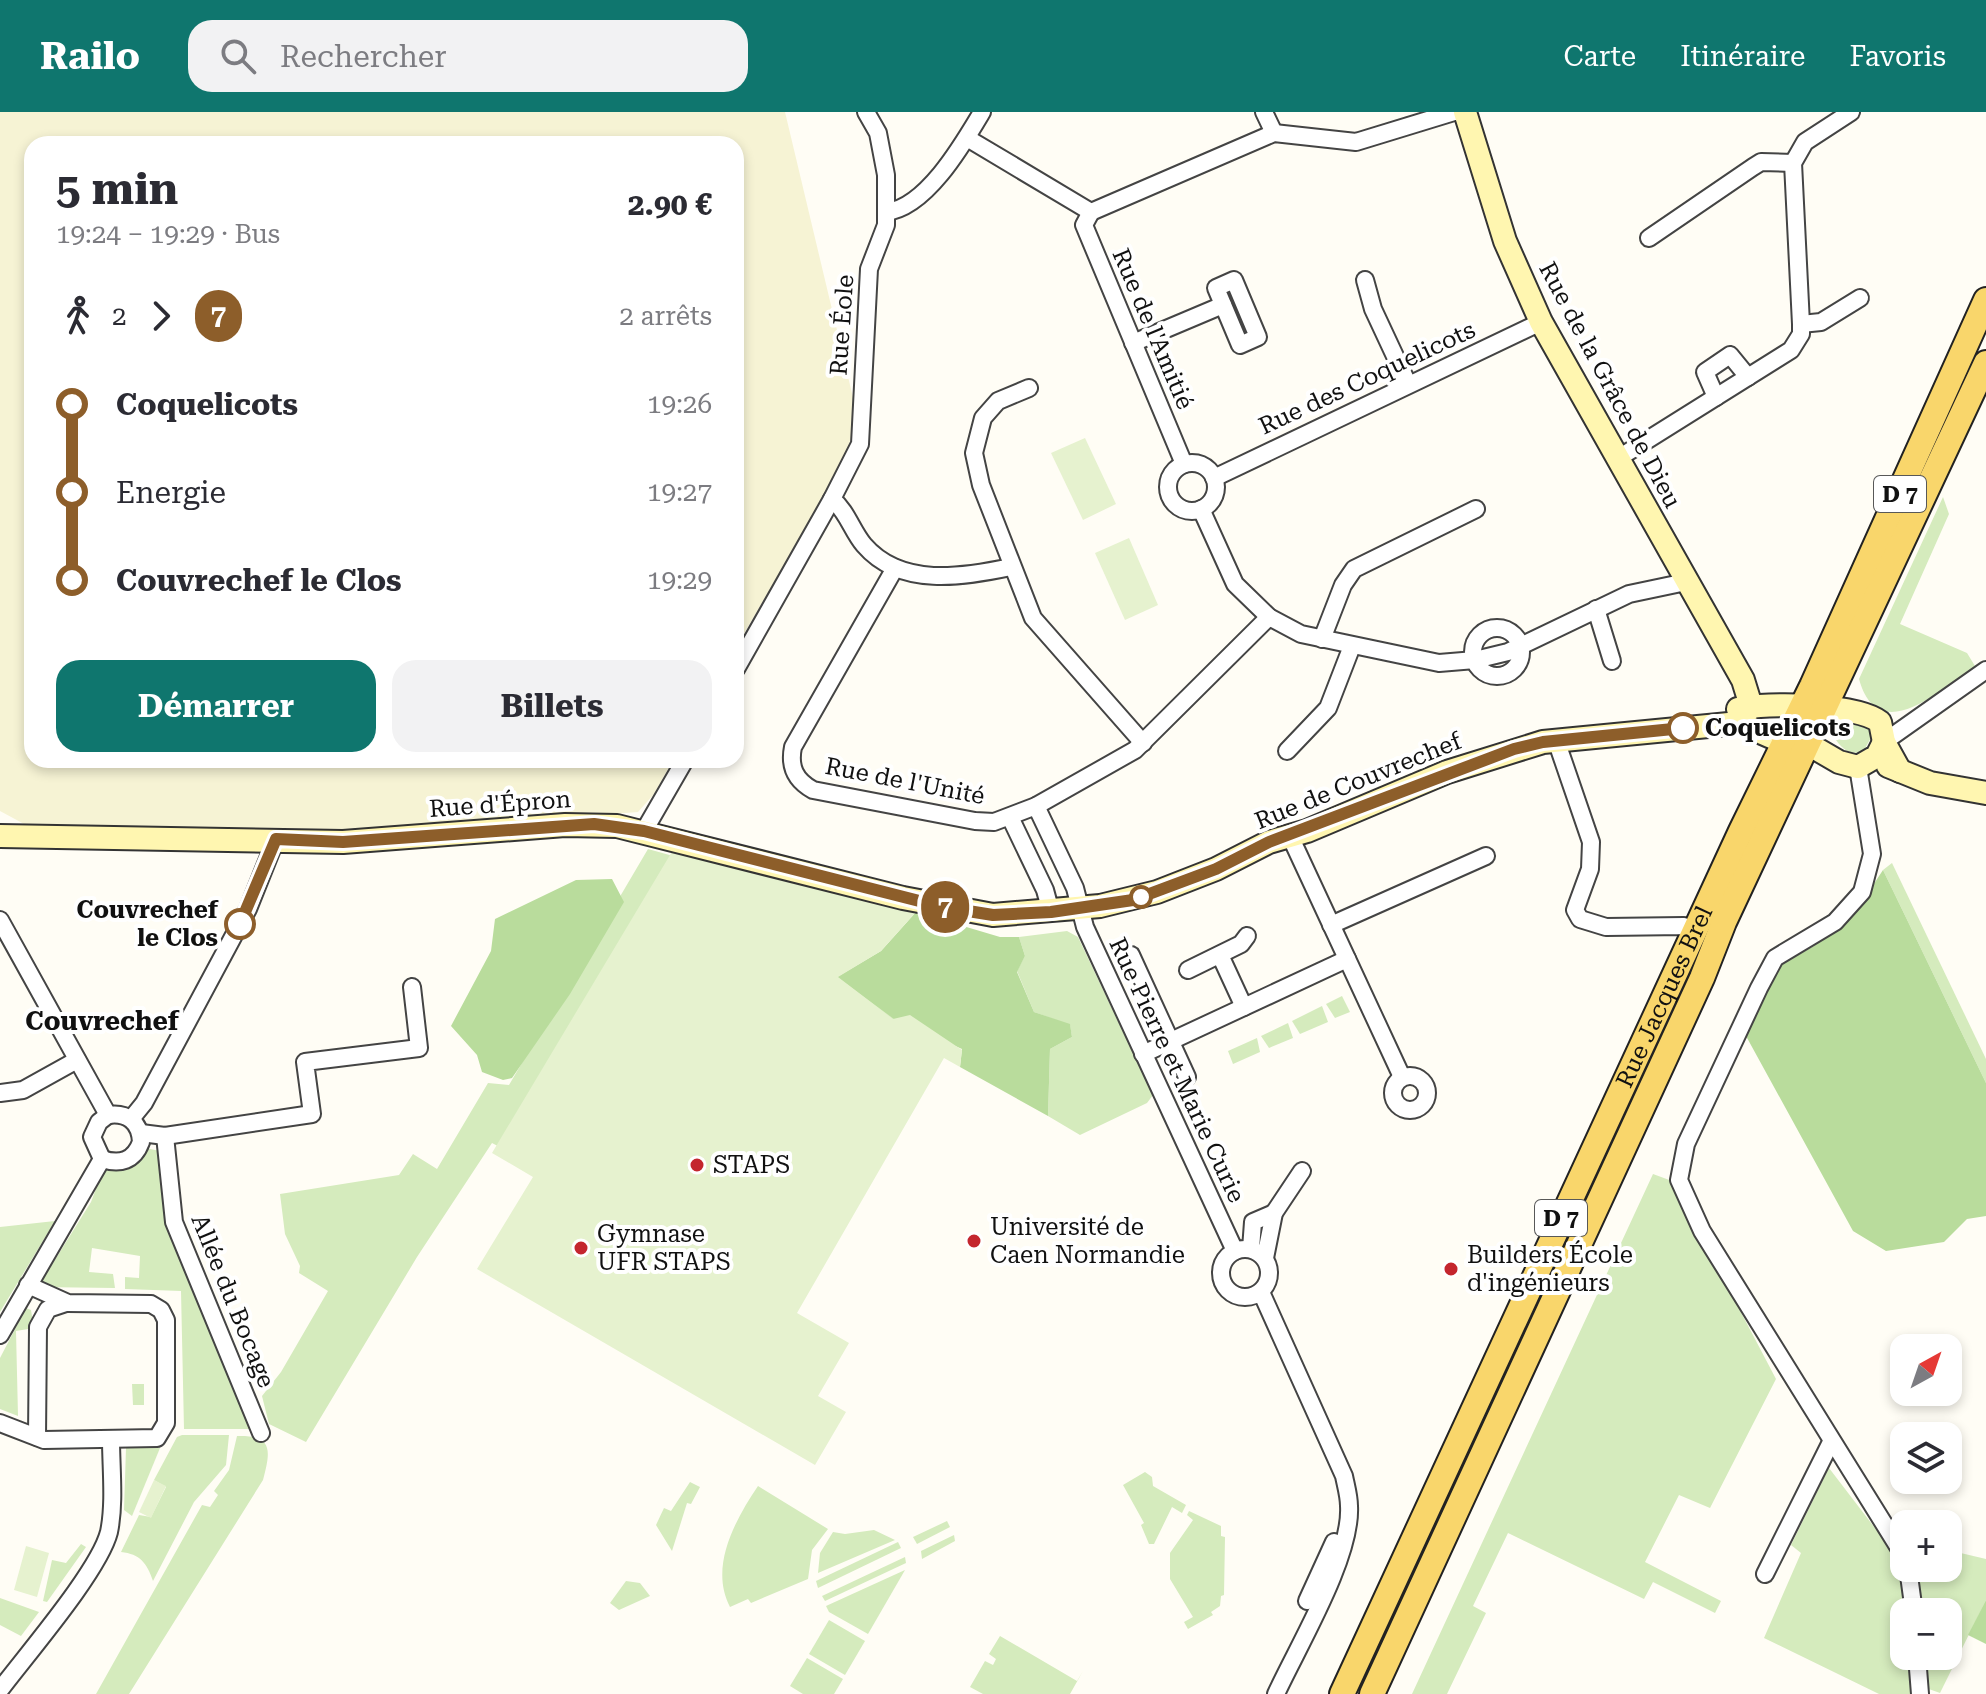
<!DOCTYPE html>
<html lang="fr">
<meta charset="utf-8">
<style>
:root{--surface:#fff;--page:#f2f2f3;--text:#2b2b33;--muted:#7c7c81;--accent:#0f766e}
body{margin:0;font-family:"Roboto Serif",serif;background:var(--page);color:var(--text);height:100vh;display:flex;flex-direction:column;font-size:30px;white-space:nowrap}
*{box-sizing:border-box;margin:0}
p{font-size:26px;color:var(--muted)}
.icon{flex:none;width:44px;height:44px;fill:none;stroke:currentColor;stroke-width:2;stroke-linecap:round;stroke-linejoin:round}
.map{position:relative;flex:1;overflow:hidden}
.sheet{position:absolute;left:24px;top:24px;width:720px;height:632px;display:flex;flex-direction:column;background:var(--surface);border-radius:24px;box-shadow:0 4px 12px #0003}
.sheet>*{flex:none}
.badge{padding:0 16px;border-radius:26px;font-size:28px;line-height:52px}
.needle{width:52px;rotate:40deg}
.fabs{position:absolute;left:1890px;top:1222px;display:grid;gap:16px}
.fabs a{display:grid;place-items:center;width:72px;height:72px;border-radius:16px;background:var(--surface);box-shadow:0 4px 12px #0003;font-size:40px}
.map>.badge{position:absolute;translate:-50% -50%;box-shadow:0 0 0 4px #fff}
.legs{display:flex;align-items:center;gap:12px;height:88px;padding:0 32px;font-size:26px}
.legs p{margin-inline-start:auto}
.head{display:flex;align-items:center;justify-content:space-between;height:136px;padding:0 32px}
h1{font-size:44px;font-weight:700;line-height:60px}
.primary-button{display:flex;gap:16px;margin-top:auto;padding:16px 32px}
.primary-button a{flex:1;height:92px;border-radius:24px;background:var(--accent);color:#fff;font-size:32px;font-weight:700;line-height:92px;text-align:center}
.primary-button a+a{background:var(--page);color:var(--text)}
ul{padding:0 32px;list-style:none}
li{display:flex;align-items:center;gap:28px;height:88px;font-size:30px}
li i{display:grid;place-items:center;width:12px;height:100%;margin:0 10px;background:currentColor}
li i::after{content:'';width:20px;height:20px;margin:-10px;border:6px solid;border-radius:50%;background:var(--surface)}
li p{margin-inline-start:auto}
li:first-child i{background:linear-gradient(#0000 50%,currentColor 0)}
li:last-child i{background:linear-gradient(currentColor 50%,#0000 0)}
header{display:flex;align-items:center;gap:48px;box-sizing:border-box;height:112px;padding:0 40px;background:var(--accent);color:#fff}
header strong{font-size:38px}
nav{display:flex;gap:44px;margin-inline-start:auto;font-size:28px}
.search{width:560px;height:72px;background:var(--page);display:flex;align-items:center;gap:20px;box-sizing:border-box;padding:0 28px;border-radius:24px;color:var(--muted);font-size:30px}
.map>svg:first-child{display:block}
.farmland{fill:#f6f3d4}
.green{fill:#d5ebbd}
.forest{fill:#b9dc9c}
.pitch{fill:#e6f2cf}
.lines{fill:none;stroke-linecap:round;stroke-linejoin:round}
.street-casing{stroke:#444;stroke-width:20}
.secondary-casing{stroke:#333;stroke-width:26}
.primary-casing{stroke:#222;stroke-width:28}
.street{stroke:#fff;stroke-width:16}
.secondary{stroke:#fff6b0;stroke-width:22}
.primary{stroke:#f9d66b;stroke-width:24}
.line-1-casing{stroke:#fff;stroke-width:18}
.line-1{stroke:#8d5e2a;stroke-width:12}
.stop-1-dot{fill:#fff;stroke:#8d5e2a;stroke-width:4}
.poi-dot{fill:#c4262e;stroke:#fff;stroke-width:3}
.labels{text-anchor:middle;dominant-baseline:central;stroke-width:8;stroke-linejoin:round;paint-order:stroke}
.shield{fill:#fff;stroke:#585858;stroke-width:2}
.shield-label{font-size:22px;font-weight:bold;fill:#111}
.street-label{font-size:24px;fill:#111;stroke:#fff}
.stop-label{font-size:24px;font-weight:bold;fill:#111;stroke:#fff;text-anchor:start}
.poi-label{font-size:24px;fill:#111;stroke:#fff;text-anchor:start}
.neighbourhood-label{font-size:26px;font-weight:bold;fill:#111;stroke:#fff}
</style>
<header>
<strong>Railo</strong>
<div class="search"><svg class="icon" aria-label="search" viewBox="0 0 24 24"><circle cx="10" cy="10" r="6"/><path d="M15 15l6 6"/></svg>Rechercher</div>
<nav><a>Carte</a><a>Itinéraire</a><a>Favoris</a></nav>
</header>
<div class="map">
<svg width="1986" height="1582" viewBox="0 0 1986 1582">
<rect width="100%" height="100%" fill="#fffdf5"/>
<polygon class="farmland" points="0,0 785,0 855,294 854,317 842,355 736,535 736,32 32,32 32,648 673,648 654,682 638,700 406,718 348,718 26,713 0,699"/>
<g class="green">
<path d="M1943 385 1949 402 1900 512 1967 541 1975 554C1942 577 1878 637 1859 567Z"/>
<path d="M1842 608 1869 613 1873 622 1863 640C1848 643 1842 637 1834 625Z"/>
<polygon points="648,737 691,749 838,864 910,903 943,945 649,1113 492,1031 417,1145 306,1330 269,1312 262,1284 281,1260 328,1179 299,1161 300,1154 285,1122 280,1082 399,1063 413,1042 437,1057 488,971 509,973"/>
<polygon points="1892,751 1986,947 1986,971 1883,758"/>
<polygon points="1067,819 1078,825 1153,983 1147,991 1080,1023 1048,1004 1050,937 1072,925 1070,913 1034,900 1017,859 1025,844 1019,825"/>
<polygon points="1342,884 1350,900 1335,906 1326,892"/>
<polygon points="1322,894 1328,910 1300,922 1292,909"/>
<polygon points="1288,911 1293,926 1269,936 1261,924"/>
<polygon points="1257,926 1260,940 1233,952 1228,939"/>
<polygon points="145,1036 160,1039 164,1066 256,1317 184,1317 181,1179 125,1177 125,1165 139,1166 140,1144 92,1136 89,1160 113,1162 115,1176 38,1175 91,1090 105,1053 136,1051"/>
<polygon points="1653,1062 1672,1069 1776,1267 1710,1396 1679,1383 1645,1450 1721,1489 1715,1501 1653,1470 1644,1487 1508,1421 1473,1494 1486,1501 1447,1582 1412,1582"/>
<polygon points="55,1109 0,1200 0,1115"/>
<polygon points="26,1196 31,1198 34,1216 16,1219 18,1304 0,1297 0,1246"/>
<polygon points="132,1272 144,1272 144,1293 133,1293"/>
<path d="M182 1323H229L226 1353 194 1390 153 1469C147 1451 140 1442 121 1440L139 1403 151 1405 166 1375 154 1368 177 1325Z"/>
<path d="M237 1324C273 1323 271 1338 263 1368L129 1582H96L202 1393 210 1395 218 1383 214 1379 229 1358Z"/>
<polygon points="126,1336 160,1336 132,1404 124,1398"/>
<polygon points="1829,1356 1904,1454 1907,1500 1904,1500 1904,1544 1910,1544 1913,1582 1879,1582 1764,1526 1801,1441 1791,1433"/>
<polygon points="1145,1360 1152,1365 1153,1374 1186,1393 1182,1401 1172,1395 1154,1432 1149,1432 1141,1413 1144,1411 1123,1373"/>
<polygon points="690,1370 700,1375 691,1392 687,1391 672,1439 656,1413 664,1396 671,1399"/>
<path d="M758 1374 828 1417 812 1438 808 1467 751 1491 748 1487 730 1495C709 1455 735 1408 758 1374Z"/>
<polygon points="1189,1399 1221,1414 1221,1424 1225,1425 1224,1483 1221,1484 1220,1494 1211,1500 1213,1503 1188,1517 1184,1510 1193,1505 1170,1467 1170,1441 1193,1408 1187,1403"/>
<polygon points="947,1409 950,1415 917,1432 913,1425"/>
<polygon points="874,1418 895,1428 818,1461 820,1441 833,1420 845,1422"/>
<polygon points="954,1423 955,1429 922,1447 921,1439"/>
<polygon points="898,1430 901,1436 818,1476 816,1469"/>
<polygon points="81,1432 86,1435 47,1490 43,1489 52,1448 66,1451"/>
<polygon points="1948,1438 1986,1447 1986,1488 1940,1581 1926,1576 1924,1544 1948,1544 1948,1500 1920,1500 1917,1456 1948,1456"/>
<polygon points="905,1445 906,1451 825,1489 822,1484"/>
<polygon points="905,1458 868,1522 829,1500 826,1494"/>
<polygon points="626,1469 640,1471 650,1484 619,1498 610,1491"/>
<polygon points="0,1486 39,1500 21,1524 0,1513"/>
<polygon points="829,1508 865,1529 845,1563 809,1542"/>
<polygon points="1000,1524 1077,1569 1083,1559 1070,1582 983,1582 970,1575 985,1549 993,1553 996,1547 989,1542"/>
<polygon points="807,1546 843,1567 834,1582 803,1582 790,1574"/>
</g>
<g class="forest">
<polygon points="1883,758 1986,971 1986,1104 1967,1107 1944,1130 1886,1139 1853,1119 1746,924 1779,854 1814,834 1854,802"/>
<polygon points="612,767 624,790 570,882 512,966 503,968 482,960 477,943 451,914 491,839 495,807 576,768"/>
<polygon points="916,800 1000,825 1019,825 1025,844 1017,860 1034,900 1070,912 1072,925 1050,937 1048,1004 960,955 962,937 894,907 837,865 881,839"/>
<polygon points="1986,1488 1986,1532 1968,1523"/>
</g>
<g class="pitch">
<polygon points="1085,326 1116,392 1083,408 1051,341"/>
<polygon points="1129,426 1158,493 1125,508 1095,441"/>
<polygon points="673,738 916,800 881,839 838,865 893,907 910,903 962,938 960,955 944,946 797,1201 849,1231 818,1284 846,1300 815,1353 477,1157 533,1065 492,1041"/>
<polygon points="154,1368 166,1374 151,1406 139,1400"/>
<polygon points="26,1434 49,1441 37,1485 14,1478"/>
</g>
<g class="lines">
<g class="street-casing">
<g id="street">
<polyline points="1264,0 1274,21"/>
<polyline points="967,26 1091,100"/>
<path d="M886 100C926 96 963 32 982 0"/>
<polyline points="1091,100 1274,21 1356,30 1454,0"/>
<polyline points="1091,100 1084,113 1184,352"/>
<polyline points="1649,126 1753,55 1761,50 1793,51"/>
<polygon points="1234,168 1258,225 1240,233 1216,176"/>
<polyline points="1365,168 1373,197 1408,272"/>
<polyline points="1801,212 1821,210 1860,186"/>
<polyline points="1133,231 1223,193"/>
<polyline points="1029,276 998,289 983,306 974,341 981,373 1033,506 1143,631"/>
<polyline points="1716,285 1705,260 1730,243 1748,265"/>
<polyline points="1617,347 1791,238 1801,222 1801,212 1793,51 1805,30 1851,0"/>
<circle cx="1192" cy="375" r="24"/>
<polyline points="1214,366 1541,210"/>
<path d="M832 387C847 399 852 419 864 433 901 476 963 465 1011 455"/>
<polyline points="1201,397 1235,472 1269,505 1301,522 1439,551 1475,548 1508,540 1629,482 1686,470"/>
<path d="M895 456 793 635C789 655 795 668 813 678L975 709 994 710 1036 694 1135 638 1269 505"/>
<polyline points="1596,497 1612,549"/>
<circle cx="1497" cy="540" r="24"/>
<polyline points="1322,527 1343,473 1354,457 1476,397"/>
<polyline points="736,557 832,387 860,332 869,157 886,113 886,63 878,21 866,0"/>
<polyline points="1556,628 1591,730 1590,757 1575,798 1580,807 1606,815 1684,814 1695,819"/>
<polyline points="1884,630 1986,558"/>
<polyline points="1287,639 1328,596 1352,534"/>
<polyline points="1858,655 1872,742 1862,780 1835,810 1775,846 1759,876 1686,1032 1679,1068 1702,1119 1904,1444"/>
<polyline points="1036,694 1075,776 1085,815 1235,1139"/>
<polyline points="1010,705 1045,778 1051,800"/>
<polyline points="644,719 685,648"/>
<polyline points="1290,724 1402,965"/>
<polyline points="0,808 108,1003"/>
<polyline points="1331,813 1486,744"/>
<polyline points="1131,843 1187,965"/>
<polyline points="1220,843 1244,895"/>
<polyline points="1188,858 1241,832 1247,824"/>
<polyline points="1143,942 1347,847"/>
<circle cx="1410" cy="981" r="17"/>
<polyline points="0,981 23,978 77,948"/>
<polyline points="131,1007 144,991 248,797 276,727"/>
<polyline points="141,1021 165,1024 312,1002 305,950 419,936 412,875"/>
<polyline points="165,1024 174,1110 261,1321"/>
<path d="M102 1047C120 1053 134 1049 141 1030 140 1010 127 1000 108 1003"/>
<polyline points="102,1047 92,1025 99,1010 108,1003"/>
<circle cx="1245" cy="1161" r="24"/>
<polyline points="1251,1137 1253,1110 1274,1101"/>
<polyline points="1265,1146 1274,1101 1302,1059"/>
<path d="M1261 1180 1344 1364C1346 1374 1349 1384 1349 1394 1352 1445 1298 1534 1276 1582"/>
<polyline points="0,1223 102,1047"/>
<polyline points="0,1311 44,1328 157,1326 166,1311 166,1208 161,1198 151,1192 68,1191 28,1173"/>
<polyline points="37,1325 38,1215 48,1197 66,1191"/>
<polyline points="1908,1456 1914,1500"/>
<polyline points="1765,1462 1831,1330"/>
<polyline points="1307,1489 1334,1430"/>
<polyline points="1917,1544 1920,1582"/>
<path d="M0 1578C27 1542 99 1459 109 1420 115 1391 111 1356 111 1327"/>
</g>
</g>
<g class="secondary-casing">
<g id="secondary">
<polyline points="1465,0 1505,129 1541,210 1743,568 1751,594 1739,611"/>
<path d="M1738 597C1767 590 1858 592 1880 610L1884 630 1900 659"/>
<polyline points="1888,654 1930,671 1986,681"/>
<polyline points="0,724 343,730 565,713 617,714 903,786 993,803 1100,794 1157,780 1216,757 1269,730 1307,719 1447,660 1543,630 1739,611 1783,630 1808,632 1839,650 1858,655 1877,644 1884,630"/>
</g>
</g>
<g class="primary-casing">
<g id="primary">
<path id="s1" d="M1342 1582 1741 719 1812 574 1986 188"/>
<polyline points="1372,1582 1702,866 1724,810 1986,251"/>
</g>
</g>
<use href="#street" class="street"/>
<use href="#secondary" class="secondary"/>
<use href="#primary" class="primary"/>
</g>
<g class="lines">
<g class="line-1-casing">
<polyline id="line-1" points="240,812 276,727 343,730 594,712 644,719 943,795 993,803 1051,800 1133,788 1216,757 1269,730 1514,637 1543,630 1683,616"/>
</g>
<use href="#line-1" class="line-1"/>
</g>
<g class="stop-1-dot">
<circle cx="1683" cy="616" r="14"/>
<circle cx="1141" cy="785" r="10"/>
<circle cx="240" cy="812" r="14"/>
</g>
<g class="poi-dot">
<circle cx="697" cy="1053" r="8"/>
<circle cx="974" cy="1129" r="8"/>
<circle cx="581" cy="1136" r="8"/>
<circle cx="1451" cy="1157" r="8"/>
</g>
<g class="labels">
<g class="shield">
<rect x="1874" y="364" width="52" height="36" rx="6"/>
<rect x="1535" y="1088" width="52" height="36" rx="6"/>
</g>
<g class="shield-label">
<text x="1900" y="382">D 7</text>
<text x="1561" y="1106">D 7</text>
</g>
<g class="street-label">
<text transform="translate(842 213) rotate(-86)">Rue Éole</text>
<text transform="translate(1153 217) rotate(67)">Rue de l'Amitié</text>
<text transform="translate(1367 266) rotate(-25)">Rue des Coquelicots</text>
<text transform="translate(1610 273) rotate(62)">Rue de la Grâce de Dieu</text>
<text transform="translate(905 669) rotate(11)">Rue de l'Unité</text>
<text transform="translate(1358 669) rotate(-22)">Rue de Couvrechef</text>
<text transform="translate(500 692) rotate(-4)">Rue d'Épron</text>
<text stroke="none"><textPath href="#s1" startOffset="768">Rue Jacques Brel</textPath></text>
<text transform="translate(1177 958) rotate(65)">Rue Pierre et Marie Curie</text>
<text transform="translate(233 1189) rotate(68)">Allée du Bocage</text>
</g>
<g class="stop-label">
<text x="1705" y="616">Coquelicots</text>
<text x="218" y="798" text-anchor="end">Couvrechef<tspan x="218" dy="28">le Clos</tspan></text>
</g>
<g class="poi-label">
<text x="713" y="1053">STAPS</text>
<text x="990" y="1115">Université de<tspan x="990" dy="28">Caen Normandie</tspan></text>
<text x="597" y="1122">Gymnase<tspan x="597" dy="28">UFR STAPS</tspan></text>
<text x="1467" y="1143">Builders École<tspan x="1467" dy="28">d'ingénieurs</tspan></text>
</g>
<g class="neighbourhood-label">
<text x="102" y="909">Couvrechef</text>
</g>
</g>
</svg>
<div class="fabs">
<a><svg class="needle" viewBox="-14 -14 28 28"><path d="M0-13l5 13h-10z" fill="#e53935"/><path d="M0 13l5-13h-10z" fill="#7c7c81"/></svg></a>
<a><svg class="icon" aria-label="layers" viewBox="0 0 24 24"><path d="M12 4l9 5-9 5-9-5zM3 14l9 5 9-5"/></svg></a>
<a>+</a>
<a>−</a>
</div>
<b class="badge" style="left:945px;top:795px;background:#8d5e2a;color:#fff">7</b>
<section class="sheet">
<div class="head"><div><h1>5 min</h1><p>19:24 – 19:29 · Bus</p></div><b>2.90 €</b></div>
<div class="legs"><svg class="icon" aria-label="walk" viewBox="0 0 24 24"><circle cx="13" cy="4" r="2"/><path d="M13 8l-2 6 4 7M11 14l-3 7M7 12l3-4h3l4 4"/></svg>2<svg class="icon" aria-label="forward" viewBox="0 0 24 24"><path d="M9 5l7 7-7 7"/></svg><b class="badge" style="background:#8d5e2a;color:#fff">7</b><p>2 arrêts</p></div>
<ul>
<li><i style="color:#8d5e2a"></i><b>Coquelicots</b><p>19:26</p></li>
<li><i style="color:#8d5e2a"></i><span>Energie</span><p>19:27</p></li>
<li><i style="color:#8d5e2a"></i><b>Couvrechef le Clos</b><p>19:29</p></li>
</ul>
<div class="primary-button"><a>Démarrer</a><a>Billets</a></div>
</section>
</div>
